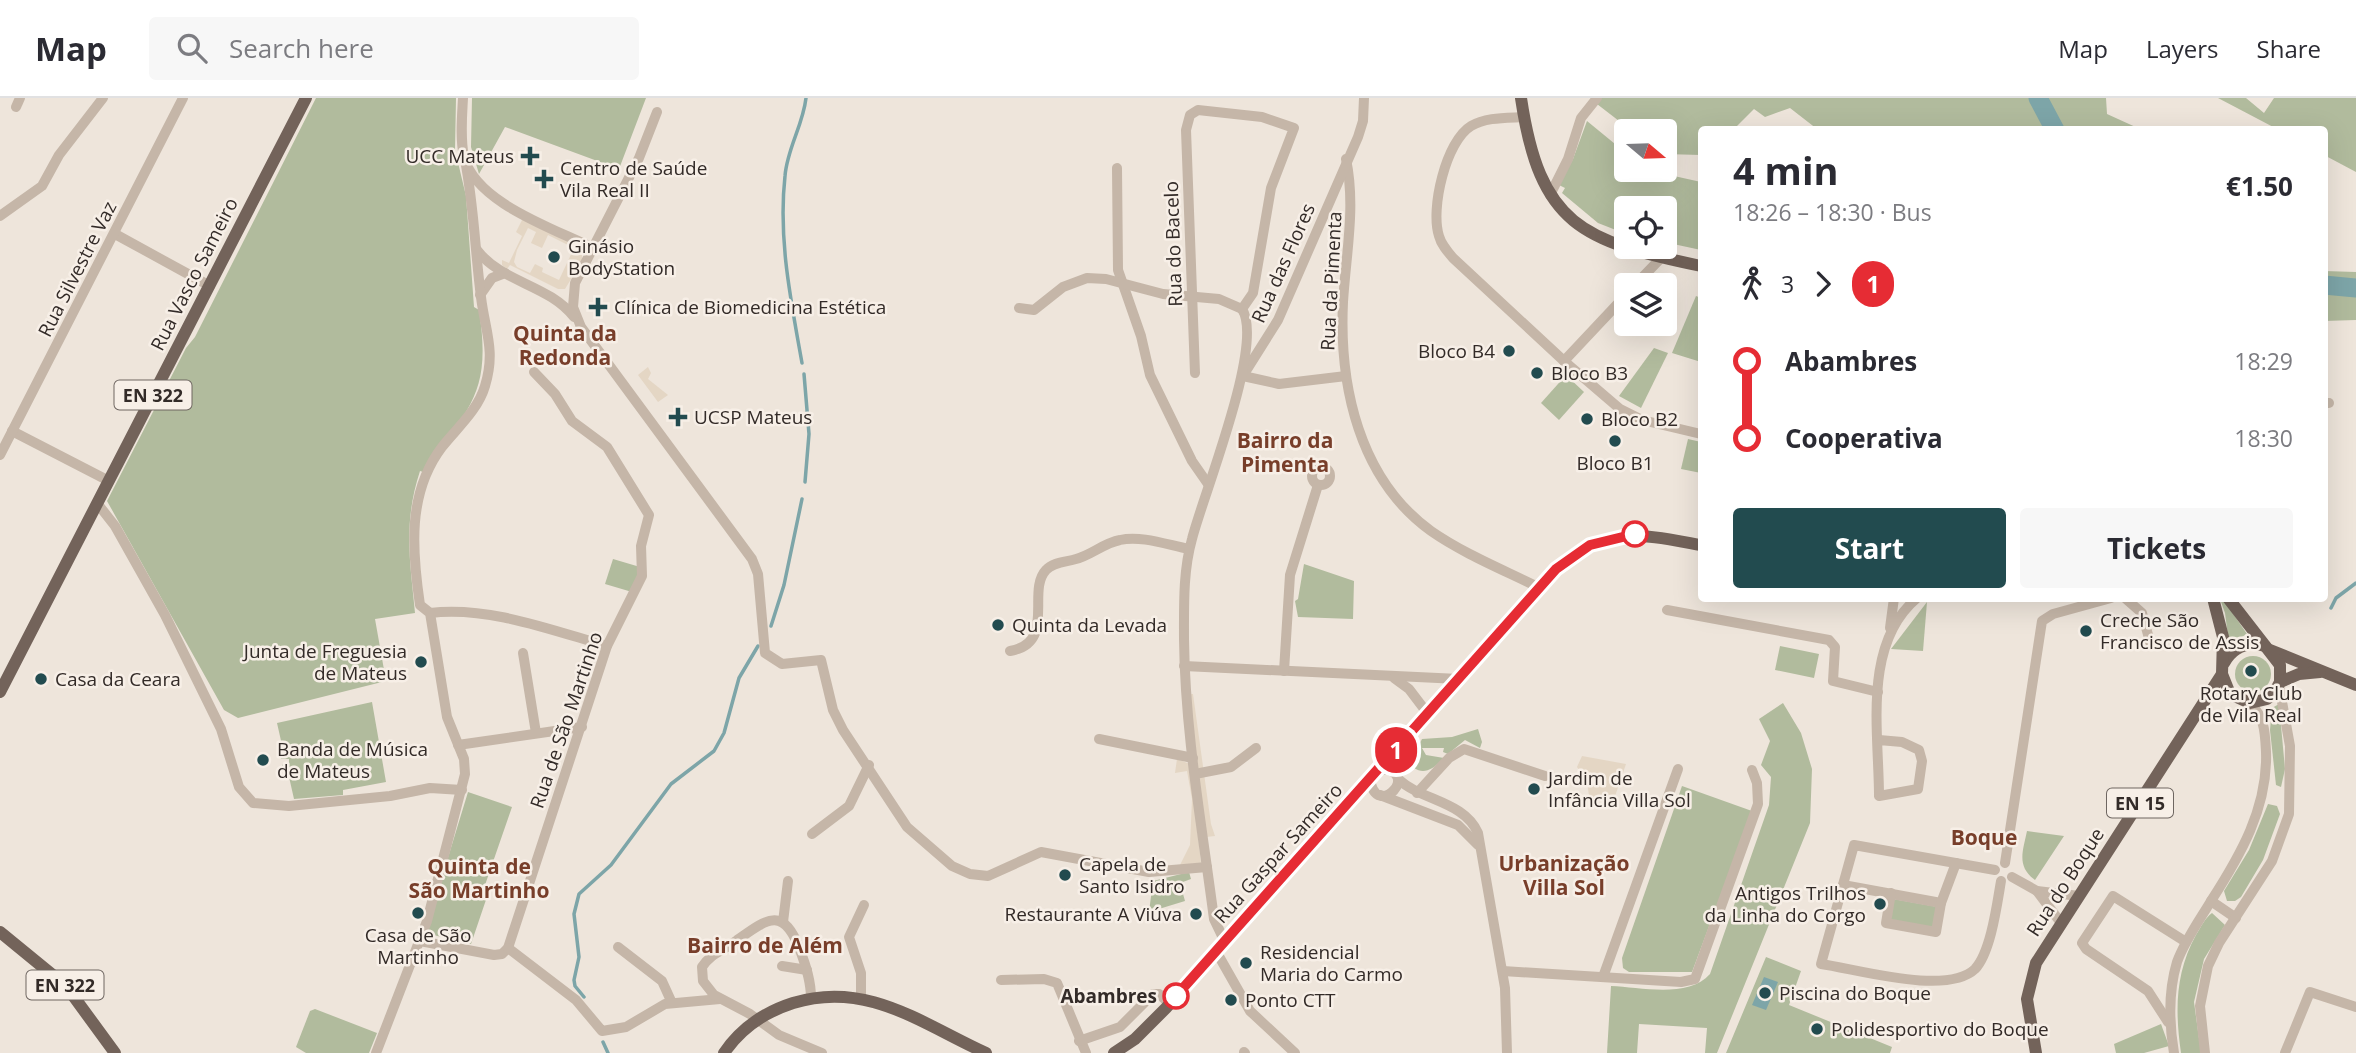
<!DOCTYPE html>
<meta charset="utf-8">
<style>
:root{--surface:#fff;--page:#f7f7f7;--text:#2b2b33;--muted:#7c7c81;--line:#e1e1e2;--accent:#224b4f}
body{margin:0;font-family:"Open Sans",sans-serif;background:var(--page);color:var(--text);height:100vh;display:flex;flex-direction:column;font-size:26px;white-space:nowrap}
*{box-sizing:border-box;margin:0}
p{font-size:23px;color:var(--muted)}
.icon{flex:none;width:38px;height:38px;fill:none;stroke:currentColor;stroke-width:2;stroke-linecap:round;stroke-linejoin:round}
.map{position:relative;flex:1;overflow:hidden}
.details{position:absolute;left:1698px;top:28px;width:630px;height:476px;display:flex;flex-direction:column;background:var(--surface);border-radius:7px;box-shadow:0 7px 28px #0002}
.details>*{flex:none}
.badge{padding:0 14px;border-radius:23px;font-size:24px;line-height:46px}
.needle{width:46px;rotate:109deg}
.buttons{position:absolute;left:1614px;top:21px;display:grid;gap:14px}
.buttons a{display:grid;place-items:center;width:63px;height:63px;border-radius:7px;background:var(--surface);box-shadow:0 7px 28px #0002;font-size:35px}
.map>.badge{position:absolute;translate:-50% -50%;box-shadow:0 0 0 4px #fff}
.legs{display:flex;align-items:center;gap:10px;height:77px;padding:0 35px;font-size:23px}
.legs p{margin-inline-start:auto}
.overview{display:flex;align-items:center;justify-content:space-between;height:119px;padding:0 35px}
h1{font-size:38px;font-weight:700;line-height:52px}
.cta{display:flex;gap:14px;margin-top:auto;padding:14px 35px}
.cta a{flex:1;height:80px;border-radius:7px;background:var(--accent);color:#fff;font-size:28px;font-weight:700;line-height:80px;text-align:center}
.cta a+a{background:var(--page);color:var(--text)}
ul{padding:0 35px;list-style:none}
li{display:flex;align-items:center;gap:24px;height:77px;font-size:26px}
li i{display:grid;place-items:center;width:10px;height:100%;margin:0 9px;background:currentColor}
li i::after{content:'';width:18px;height:18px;margin:-9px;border:5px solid;border-radius:50%;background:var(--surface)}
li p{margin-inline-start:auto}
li:first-child i{background:linear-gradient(#0000 50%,currentColor 0)}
li:last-child i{background:linear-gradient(currentColor 50%,#0000 0)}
header{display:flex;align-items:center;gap:42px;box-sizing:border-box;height:98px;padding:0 35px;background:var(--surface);border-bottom:2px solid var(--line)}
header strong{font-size:33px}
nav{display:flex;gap:38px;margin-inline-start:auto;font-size:24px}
.search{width:490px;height:63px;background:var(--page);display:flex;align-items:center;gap:18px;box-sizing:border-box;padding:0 24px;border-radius:7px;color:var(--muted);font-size:26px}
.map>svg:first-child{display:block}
.green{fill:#b1bb9d}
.plaza{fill:#e4d6c4;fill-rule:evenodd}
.water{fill:#7da5a8}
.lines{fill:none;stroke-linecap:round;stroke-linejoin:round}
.stream{stroke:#7da5a8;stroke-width:3.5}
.river{stroke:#7da5a8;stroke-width:19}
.minor{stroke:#c5b6a8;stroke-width:10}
.major{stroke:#73635a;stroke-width:12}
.line-1-casing{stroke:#fff;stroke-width:16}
.line-1{stroke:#e62c34;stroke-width:10}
.poi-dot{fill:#224b4f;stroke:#f7efe7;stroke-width:2.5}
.stop-1-dot{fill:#fff;stroke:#e62c34;stroke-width:3.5}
.labels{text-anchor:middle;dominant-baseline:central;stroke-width:5;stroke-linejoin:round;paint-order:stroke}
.shield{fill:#f7efe7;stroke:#6e6661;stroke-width:2}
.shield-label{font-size:18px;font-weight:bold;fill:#332b28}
.poi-label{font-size:19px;fill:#332b28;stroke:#f7efe7;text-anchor:start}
.street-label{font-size:19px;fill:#332b28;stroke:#f7efe7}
.stop-label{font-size:19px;font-weight:bold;fill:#332b28;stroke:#f7efe7;text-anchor:end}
.neighbourhood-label{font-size:21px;font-weight:bold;fill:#783e2a;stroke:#f7efe7}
</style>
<header>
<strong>Map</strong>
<div class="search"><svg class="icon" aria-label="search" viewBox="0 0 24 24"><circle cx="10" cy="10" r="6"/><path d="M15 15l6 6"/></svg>Search here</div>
<nav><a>Map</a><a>Layers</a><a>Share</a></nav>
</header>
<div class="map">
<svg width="2356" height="955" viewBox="0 0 2356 955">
<rect width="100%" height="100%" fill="#eee5db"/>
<g class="green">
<path d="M316 0H456L455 52 466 98 474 209 479 212C492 297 469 309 423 374L420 373C403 425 410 463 415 515L375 521 386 583 238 620 224 612 107 403 186 250 195 239Z"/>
<polygon points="472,0 646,0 619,71 505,29 479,76 471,49"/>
<polygon points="1601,0 2106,0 2107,16 2140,31 1817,31 1790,10 1765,19 1754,11 1734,31 1701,32 1701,57 1664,56 1664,33 1632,33 1597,6"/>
<polygon points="2218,0 2246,0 2264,15 2274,0 2356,0 2356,74 2324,57 2324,32 2277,31"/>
<polygon points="1587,23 1626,55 1626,72 1647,72 1701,84 1701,152 1664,144 1664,110 1626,110 1626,136 1598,125 1562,95 1565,90 1559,87 1573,61"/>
<polygon points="2324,173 2356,174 2356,222 2324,223"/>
<polygon points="1696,198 1701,200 1701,264 1672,255"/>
<polygon points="1654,250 1668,255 1641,310 1619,298"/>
<polygon points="1566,277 1584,294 1559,322 1541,305"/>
<polygon points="1688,341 1701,344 1701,375 1681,371"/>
<polygon points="613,461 640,469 632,494 605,486"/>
<polygon points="1304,466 1354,483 1353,521 1298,519 1295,503 1298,501"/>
<polygon points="2220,501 2223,501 2247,536 2229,546 2225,515"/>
<polygon points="1927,504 1923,553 1891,551"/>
<polygon points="1780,548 1819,556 1814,580 1775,572"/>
<circle cx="2253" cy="576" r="18"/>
<polygon points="372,604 386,684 343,692 343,697 294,701 287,670 283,671 282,667 289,664 289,661 281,661 280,657 284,656 277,625"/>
<path d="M1783 605 1801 635 1812 671 1810 725 1717 955H1705L1707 930 1639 926 1637 955H1607L1611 888C1640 889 1688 901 1710 876L1769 707 1771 679 1761 667 1770 643 1759 621Z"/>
<polygon points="2279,606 2285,671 2281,689 2276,687 2270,632 2272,610"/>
<path d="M1478 631 1482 644 1480 650 1465 642 1448 656 1443 654 1444 650H1422L1426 657 1444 660C1436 668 1426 678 1414 670L1413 659 1422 641 1452 639Z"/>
<polygon points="1682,688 1752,713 1692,874 1629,874 1623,870 1622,860"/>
<polygon points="468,694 512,709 485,787 490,790 471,846 425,835"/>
<polygon points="2268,706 2277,708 2280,716 2263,762 2241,799 2235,803 2227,803 2224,793 2249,752"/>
<path d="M2027 733 2064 738 2035 782C2016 768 2023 753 2027 733Z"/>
<polygon points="1189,774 1191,781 1180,785 1185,803 1149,814 1153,783"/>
<polygon points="1893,801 1938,809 1934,830 1889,822"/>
<path d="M2212 815 2225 827 2204 861 2194 904 2201 955H2181C2175 913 2175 875 2196 837 2201 829 2205 820 2212 815Z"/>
<polygon points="1766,859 1801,873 1789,907 1892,949 1890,955 1726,955"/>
<polygon points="315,911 377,935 369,955 306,955 296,949 310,913"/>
<polygon points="2161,926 2169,948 2144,955 2116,955 2114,946"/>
</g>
<g class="plaza">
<path d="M523 120 582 149V163L565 191H558L510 167 507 171 502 167V162L509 165 522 138 516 134ZM528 130 536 134 531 145 542 150 548 137 574 150 559 182 542 174 543 170 535 166 530 175 517 169 514 164 517 152Z"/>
<polygon points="648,269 651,275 648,281 668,297 658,304 638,277"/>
<polygon points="1188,596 1193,596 1211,726 1215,738 1206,739"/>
<polygon points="1582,658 1626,666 1612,707 1589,698 1587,683 1577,669"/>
<polygon points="1177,661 1190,666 1201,765 1180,767 1190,747 1192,701 1187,673 1175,675"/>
</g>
<polygon class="water" points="1764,879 1778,884 1766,912 1752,907"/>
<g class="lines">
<g class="stream">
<path d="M802 265C791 203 778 141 785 78 787 51 803 27 806 0"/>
<polyline points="804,276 809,336 805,384"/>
<polyline points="2331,510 2336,500 2356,485"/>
<polyline points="771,528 784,487 802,401"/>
<polyline points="584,899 575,888 574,882 579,859 574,816 579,796 611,767 671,686 714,653 724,635 739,580 758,548"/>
<polyline points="603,944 608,955"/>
</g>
<g class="river">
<polyline points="2038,0 2055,32"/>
<polyline points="2324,187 2356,190"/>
</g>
<g class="minor">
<path d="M463 0C462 19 460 40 464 59 476 105 553 130 593 150"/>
<polyline points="16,9 20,0"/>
<polyline points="657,14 639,60 575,185 573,209 581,229 752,461 758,476 765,555 782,566 821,562 833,612 843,632 907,729 952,768 970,776 988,778 1041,754 1149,774 1207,769"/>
<path d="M1524 19C1506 20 1486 19 1471 28 1446 43 1430 111 1439 138 1441 146 1447 153 1453 160L1564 263 1620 311 1642 322 1701 336"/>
<path d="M1346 61C1356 109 1346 155 1343 204 1339 288 1359 381 1431 433 1464 456 1504 472 1540 490"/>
<polyline points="1117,70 1118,172 1141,238 1150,277 1192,363 1208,386"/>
<polyline points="1550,97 1568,61 1581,20 1597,0"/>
<polyline points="0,118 42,88 59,57 103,0"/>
<polyline points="115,136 210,188"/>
<path d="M477 152C502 185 548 186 574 219"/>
<polyline points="1635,187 1661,160"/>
<polyline points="480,197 492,180 505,175"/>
<polyline points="1019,210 1034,212 1063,189 1087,180 1106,181 1163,196 1219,201 1242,211"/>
<polyline points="1564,263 1626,197"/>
<polyline points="1195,275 1186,32 1190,17 1198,12 1262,19 1294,30 1271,90 1253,195 1242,211"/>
<polyline points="1244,276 1278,222 1358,39 1363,23 1364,0"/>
<polyline points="1243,278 1279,286 1346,278"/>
<polyline points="2324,305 2329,305"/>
<polyline points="12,333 109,383"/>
<polyline points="0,357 183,0"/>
<circle cx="1321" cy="378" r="9"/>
<polyline points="97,405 115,428 165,517 221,631 239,689 253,705 289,708 390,698 430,690 462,692"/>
<polyline points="2125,500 2142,515 2150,544"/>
<polyline points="1667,512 1829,542 1835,549 1833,583 1878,594"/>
<path d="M430 515C489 508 551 532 607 548"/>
<polyline points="1890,530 1894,500"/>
<path d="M1010 553C1057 545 1026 493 1046 472 1053 464 1066 464 1076 461 1091 457 1104 445 1120 442 1141 437 1168 447 1189 451"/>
<polyline points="523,555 536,635"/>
<polyline points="1184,568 1459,581"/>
<polyline points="1284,573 1290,477 1318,387"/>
<polyline points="1394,580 1409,591 1428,616"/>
<polyline points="1099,641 1193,660"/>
<path d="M1879 642 1902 644 1919 652 1922 663 1918 691 1879 698C1879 635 1862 546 1917 500"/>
<polyline points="458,647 582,629"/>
<polyline points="1195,676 1231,669 1256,650"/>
<path d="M1370 681C1376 724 1424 672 1379 671"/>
<path d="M1398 681C1422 703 1464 703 1478 735L1505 890 1507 955"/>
<polyline points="1417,695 1449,660 1464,651 1545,678"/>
<polyline points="1380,697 1458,727 1478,747"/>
<polyline points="812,736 849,708 869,667"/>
<polyline points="2005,765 2042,523 2053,516 2111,500"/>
<path d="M1995 772 1854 747 1821 866C1857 871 1947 898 1975 871 1991 854 1997 806 2001 783"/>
<polyline points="2012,779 2037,793 2079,798"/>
<polyline points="1843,787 1941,805 1956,765"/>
<polyline points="2037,793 2061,825"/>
<polyline points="1891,795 1886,825 1936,834 1941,805"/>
<polyline points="2211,803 2236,820"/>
<polyline points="783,824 788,783"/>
<polyline points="420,843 494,857 502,856 508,850 607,548 642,478 641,448 649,417 607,349 572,323 555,296 534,274"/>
<path d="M1225 844 1214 821C1202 728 1185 635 1184 541 1184 507 1183 473 1192 441 1203 397 1265 246 1242 211"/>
<polyline points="618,849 662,883 672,905"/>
<polyline points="508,850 576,902 602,933 626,929 665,906 720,901"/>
<polyline points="1216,853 1250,913 1295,955"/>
<polyline points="782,868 807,872"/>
<polyline points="1503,873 1681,884 1695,881 1758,706 1757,685 1752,672"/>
<polyline points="1603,879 1678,671"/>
<polyline points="1001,882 1044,881 1057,885 1086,955"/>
<polyline points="861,899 861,875 849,839 864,807"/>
<path d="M811 900C811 883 806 868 800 852 783 807 767 821 736 843 723 853 711 855 702 869L703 883 714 897 750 916 779 937 822 955"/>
<polyline points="2168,924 2148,893 2086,851 2082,845 2113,798 2186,844"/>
<polyline points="1079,943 1120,929 1153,896 1159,896 1170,906"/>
<polyline points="1244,954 1245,955"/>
<path d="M376 955 427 823 465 676 464 661 447 619 430 515 420 507C412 453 407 395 442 349 457 330 478 312 485 288 496 252 485 233 481 199 475 153 474 108 465 62"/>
<path d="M2174 955C2169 925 2168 894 2177 864 2185 842 2199 823 2211 803 2240 758 2268 710 2266 654 2265 634 2265 620 2250 605"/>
<polyline points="2205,955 2200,908 2208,868 2219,845 2272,763 2289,716 2290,648 2279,587"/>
<polyline points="2285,955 2310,894 2356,909"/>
</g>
<g class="major">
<path d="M1521 0C1540 128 1582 143 1701 168"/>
<polyline points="2270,552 2356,587"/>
<path d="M2224 565C2233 549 2247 543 2265 548"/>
<polyline points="2222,576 2230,596 2250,605 2267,601 2274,595 2280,584 2280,567 2228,500"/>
<polyline points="2280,584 2299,576 2320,574"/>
<polyline points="0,594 306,0"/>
<polyline points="0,834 66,888 115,955"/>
<path d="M724 955C741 930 765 914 793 905 867 882 922 926 986 955"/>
<path d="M1114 955 1135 941 1166 910 1561 467C1609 427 1645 437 1701 447"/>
<polyline points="2036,955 2027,901 2036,865 2222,576 2223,539 2213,500"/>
</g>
</g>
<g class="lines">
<g class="line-1-casing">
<polyline id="line-1" points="1176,898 1556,471 1590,447 1635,436"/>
</g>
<use href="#line-1" class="line-1"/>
</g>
<g class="poi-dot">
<path d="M526.5 47.5h7v7h7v7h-7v7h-7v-7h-7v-7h7z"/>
<path d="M540.5 70.5h7v7h7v7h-7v7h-7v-7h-7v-7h7z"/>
<circle cx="554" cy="159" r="7"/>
<path d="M594.5 198.5h7v7h7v7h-7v7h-7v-7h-7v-7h7z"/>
<circle cx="1509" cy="253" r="7"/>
<circle cx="1537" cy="275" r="7"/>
<path d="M674.5 308.5h7v7h7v7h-7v7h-7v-7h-7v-7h7z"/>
<circle cx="1587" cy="321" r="7"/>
<circle cx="1615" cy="343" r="7"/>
<circle cx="998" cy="527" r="7"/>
<circle cx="2086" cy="533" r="7"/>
<circle cx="421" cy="564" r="7"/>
<circle cx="2251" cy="573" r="7"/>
<circle cx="41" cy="581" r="7"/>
<circle cx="263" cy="662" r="7"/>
<circle cx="1534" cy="691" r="7"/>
<circle cx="1065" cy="777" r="7"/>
<circle cx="1880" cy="806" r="7"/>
<circle cx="418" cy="815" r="7"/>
<circle cx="1196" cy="816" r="7"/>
<circle cx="1246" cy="865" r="7"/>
<circle cx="1765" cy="895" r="7"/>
<circle cx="1231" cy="902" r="7"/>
<circle cx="1817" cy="931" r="7"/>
</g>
<g class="stop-1-dot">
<circle cx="1635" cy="436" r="12"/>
<circle cx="1176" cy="898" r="12"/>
</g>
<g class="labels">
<g class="shield">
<rect x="114.5" y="282.5" width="77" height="29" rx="5"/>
<rect x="2107" y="690.5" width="66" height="29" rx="5"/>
<rect x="26.5" y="872.5" width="77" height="29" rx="5"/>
</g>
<g class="shield-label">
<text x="153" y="297">EN 322</text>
<text x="2140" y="705">EN 15</text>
<text x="65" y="887">EN 322</text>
</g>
<g class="poi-label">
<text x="514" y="58" text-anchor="end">UCC Mateus</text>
<text x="560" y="70">Centro de Saúde<tspan x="560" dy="22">Vila Real II</tspan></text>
<text x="568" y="148">Ginásio<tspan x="568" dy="22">BodyStation</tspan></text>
<text x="614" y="209">Clínica de Biomedicina Estética</text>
<text x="1495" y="253" text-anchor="end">Bloco B4</text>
<text x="1551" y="275">Bloco B3</text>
<text x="694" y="319">UCSP Mateus</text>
<text x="1601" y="321">Bloco B2</text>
<text x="1615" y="365" text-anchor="middle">Bloco B1</text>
<text x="2100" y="522">Creche São<tspan x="2100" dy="22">Francisco de Assis</tspan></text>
<text x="1012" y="527">Quinta da Levada</text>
<text x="407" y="553" text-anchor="end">Junta de Freguesia<tspan x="407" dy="22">de Mateus</tspan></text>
<text x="55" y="581">Casa da Ceara</text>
<text x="2251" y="595" text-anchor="middle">Rotary Club<tspan x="2251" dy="22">de Vila Real</tspan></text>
<text x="277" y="651">Banda de Música<tspan x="277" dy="22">de Mateus</tspan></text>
<text x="1548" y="680">Jardim de<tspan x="1548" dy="22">Infância Villa Sol</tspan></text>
<text x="1079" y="766">Capela de<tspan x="1079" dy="22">Santo Isidro</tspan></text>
<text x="1866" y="795" text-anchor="end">Antigos Trilhos<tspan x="1866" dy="22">da Linha do Corgo</tspan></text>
<text x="1182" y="816" text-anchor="end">Restaurante A Viúva</text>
<text x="418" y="837" text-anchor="middle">Casa de São<tspan x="418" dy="22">Martinho</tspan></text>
<text x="1260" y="854">Residencial<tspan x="1260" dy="22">Maria do Carmo</tspan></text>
<text x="1779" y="895">Piscina do Boque</text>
<text x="1245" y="902">Ponto CTT</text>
<text x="1831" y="931">Polidesportivo do Boque</text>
</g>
<g class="street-label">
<text transform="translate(1173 146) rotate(-92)">Rua do Bacelo</text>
<text transform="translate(1283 165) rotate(-66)">Rua das Flores</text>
<text transform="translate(77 171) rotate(-63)">Rua Silvestre Vaz</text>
<text transform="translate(194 176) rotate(-63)">Rua Vasco Sameiro</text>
<text transform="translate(1331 183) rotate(-87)">Rua da Pimenta</text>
<text transform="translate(566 622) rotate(-71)">Rua de São Martinho</text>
<text transform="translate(1278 755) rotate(-48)">Rua Gaspar Sameiro</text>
<text transform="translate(2065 784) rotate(-57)">Rua do Boque</text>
</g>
<g class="stop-label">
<text x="1157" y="898">Abambres</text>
</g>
<g class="neighbourhood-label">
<text x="565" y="235">Quinta da<tspan x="565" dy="24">Redonda</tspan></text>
<text x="1285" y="342">Bairro da<tspan x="1285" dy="24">Pimenta</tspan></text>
<text x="1984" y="739">Boque</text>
<text x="1564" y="765">Urbanização<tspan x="1564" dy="24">Villa Sol</tspan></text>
<text x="479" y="768">Quinta de<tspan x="479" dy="24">São Martinho</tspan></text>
<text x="765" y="847">Bairro de Além</text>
</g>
</g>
</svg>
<div class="buttons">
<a><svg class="needle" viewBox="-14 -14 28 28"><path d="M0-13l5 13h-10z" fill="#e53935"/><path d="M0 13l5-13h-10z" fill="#7c7c81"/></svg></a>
<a><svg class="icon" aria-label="locate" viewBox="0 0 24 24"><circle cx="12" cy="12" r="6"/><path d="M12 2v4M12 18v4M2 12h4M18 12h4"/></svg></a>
<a><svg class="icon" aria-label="layers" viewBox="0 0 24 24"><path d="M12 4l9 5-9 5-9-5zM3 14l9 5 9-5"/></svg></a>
</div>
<b class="badge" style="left:1396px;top:652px;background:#e62c34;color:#fff">1</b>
<section class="details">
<div class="overview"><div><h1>4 min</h1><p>18:26 – 18:30 · Bus</p></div><b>€1.50</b></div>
<div class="legs"><svg class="icon" aria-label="walk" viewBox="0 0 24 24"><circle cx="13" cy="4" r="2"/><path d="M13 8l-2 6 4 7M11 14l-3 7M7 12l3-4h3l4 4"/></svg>3<svg class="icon" aria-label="forward" viewBox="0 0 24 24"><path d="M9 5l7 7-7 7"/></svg><b class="badge" style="background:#e62c34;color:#fff">1</b></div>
<ul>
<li><i style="color:#e62c34"></i><b>Abambres</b><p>18:29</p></li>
<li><i style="color:#e62c34"></i><b>Cooperativa</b><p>18:30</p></li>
</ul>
<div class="cta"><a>Start</a><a>Tickets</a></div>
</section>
</div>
